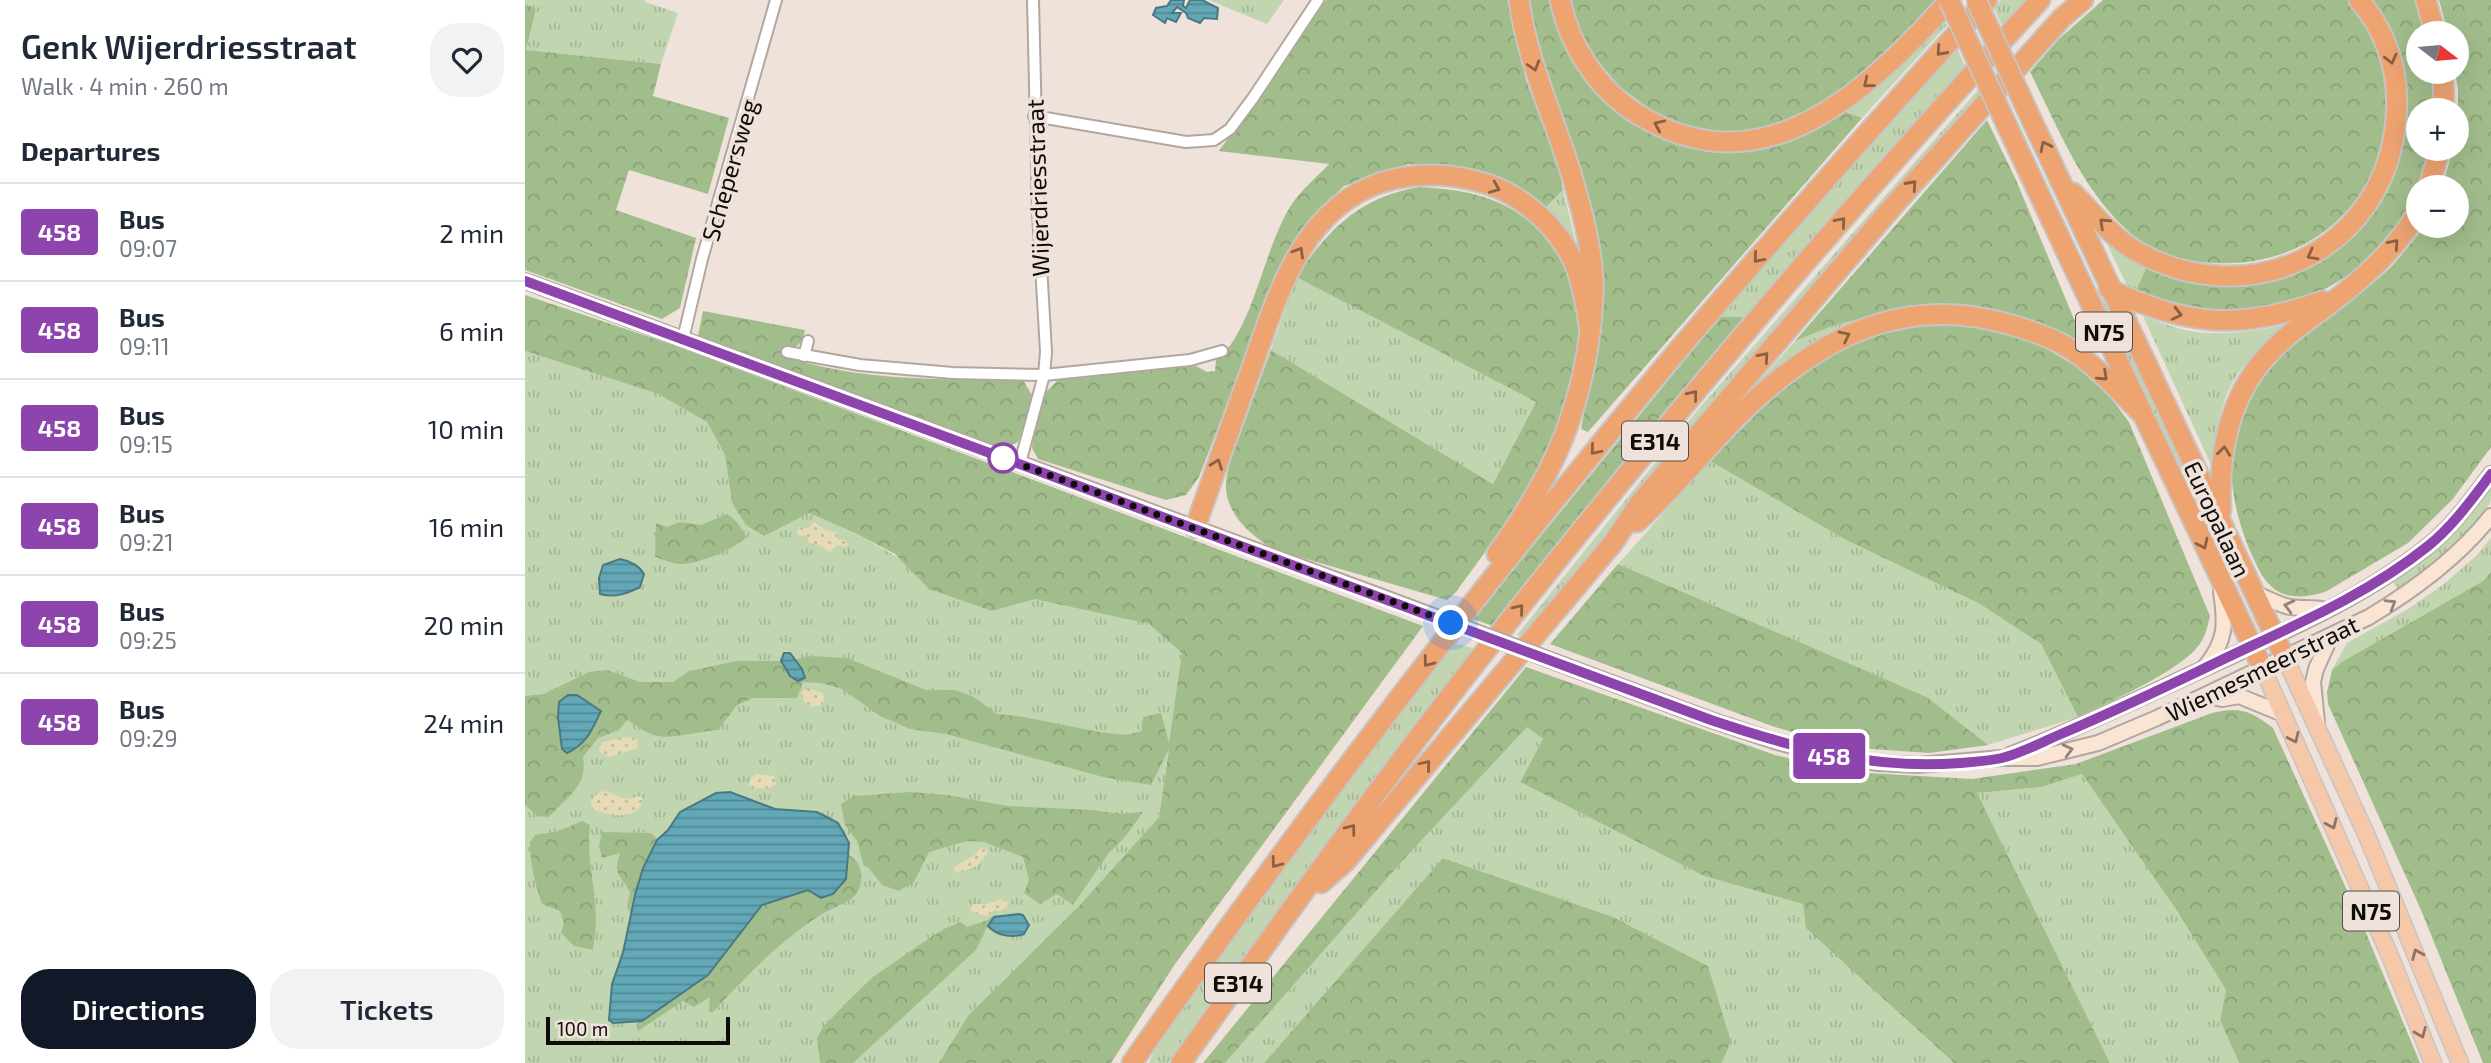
<!DOCTYPE html>
<meta charset="utf-8">
<style>
:root{--surface:#fff;--page:#f2f2f3;--text:#1f2937;--muted:#747a83;--line:#e0e1e3;--accent:#111827}
body{margin:0;font-family:"Exo 2",sans-serif;background:var(--page);color:var(--text);height:100vh;display:flex;flex-direction:column;font-size:26px;white-space:nowrap}
*{box-sizing:border-box;margin:0}
p{font-size:23px;color:var(--muted)}
.icon{flex:none;width:38px;height:38px;fill:none;stroke:currentColor;stroke-width:2;stroke-linecap:round;stroke-linejoin:round}
.map{position:relative;flex:1;overflow:hidden}
.side{display:flex;flex-direction:column;background:var(--surface);width:525px}
.side>*{flex:none}
.badge{padding:0 14px;border-radius:5px;font-size:24px;line-height:46px}
.needle{width:46px;rotate:106deg}
.buttons{position:absolute;left:1881px;top:21px;display:grid;gap:14px}
.buttons a{display:grid;place-items:center;width:63px;height:63px;border-radius:50%;background:var(--surface);box-shadow:0 7px 28px #0002;font-size:35px}
.scale{position:absolute;left:21px;bottom:18px;width:184px;box-sizing:border-box;padding-left:7px;border:4px solid #100c0a;border-top:0;font-size:19px;line-height:24px;white-space:nowrap;color:#100c0a;-webkit-text-stroke:5px #eee2db;paint-order:stroke}
.you{position:absolute;width:35px;height:35px;margin:-18px;border:5px solid #fff;border-radius:50%;background:#1a73e8;box-shadow:0 0 0 10px #1a73e833}
.map>.badge{position:absolute;translate:-50% -50%;box-shadow:0 0 0 4px #fff}
h2{padding:0 21px;font-size:26px;line-height:63px}
.round{display:grid;place-items:center;flex:none;width:74px;height:74px;border-radius:28px;background:var(--page)}
.overview{display:flex;align-items:center;justify-content:space-between;height:119px;padding:0 21px}
h1{font-size:33px;font-weight:600;line-height:52px}
.button{display:flex;gap:14px;margin-top:auto;padding:14px 21px}
.button a{flex:1;height:80px;border-radius:28px;background:var(--accent);color:#fff;font-size:28px;font-weight:600;line-height:80px;text-align:center}
.button a+a{background:var(--page);color:var(--text)}
ul{padding:0;list-style:none}
li{display:flex;align-items:center;gap:21px;height:98px;padding:0 21px;border-top:2px solid var(--line)}
li div{flex:1}
li b{display:block;font-size:26px}
li em{font-style:normal}
li .badge{min-width:77px;font-weight:700;text-align:center}
main{display:flex;flex:1;min-height:0}
.map>svg:first-child{display:block}
.grass{fill:url(#grass-tufts)}
.forest{fill:url(#forest-crowns)}
.sand{fill:url(#sand-dots)}
.water{fill:url(#water-rules);stroke:#4a7983;stroke-width:2}
.lines{fill:none;stroke-linecap:round;stroke-linejoin:round}
.street-casing{stroke:#b2a7a0;stroke-width:14}
.secondary-casing{stroke:#b2a7a0;stroke-width:18}
.primary-casing{stroke:#c6c5c4;stroke-width:19}
.highway-casing{stroke:#c6c5c4;stroke-width:23}
.street{stroke:#fff;stroke-width:10}
.secondary{stroke:#fae4d4;stroke-width:14}
.primary{stroke:#f5c8aa;stroke-width:16}
.highway{stroke:#eea471;stroke-width:19}
.secondary-bridge-casing{stroke:#b2a7a0;stroke-width:18;stroke-linecap:butt}
.highway-bridge-casing{stroke:#c6c5c4;stroke-width:23;stroke-linecap:butt}
.secondary-bridge{stroke:#fae4d4;stroke-width:14}
.highway-bridge{stroke:#eea471;stroke-width:19}
.oneway{stroke:#8a6043}
.oneway2{stroke:#918379}
.oneway3{stroke:#8e7362}
.line-casing{stroke:#fff;stroke-width:16}
.line{stroke:#8e44ad;stroke-width:10}
.walk{stroke:#100c0a;stroke-width:7;stroke-dasharray:0 12.6}
.stop-dot{fill:#fff;stroke:#8e44ad;stroke-width:3.5}
.labels{text-anchor:middle;dominant-baseline:central;stroke-width:7;stroke-linejoin:round;paint-order:stroke}
.shield{fill:#eee2db;stroke:#534c49;stroke-width:2}
.shield-label{font-size:23px;font-weight:bold;fill:#100c0a}
.street-label{font-size:24px;fill:#100c0a;stroke:#eee2db}
</style>
<main>
<section class="side">
<div class="overview"><div><h1>Genk Wijerdriesstraat</h1><p>Walk · 4 min · 260 m</p></div><a class="round"><svg class="icon" aria-label="heart" viewBox="0 0 24 24"><path d="M12 20l-8-8c-3-5 5-10 8-4 3-6 11-1 8 4z"/></svg></a></div>
<h2>Departures</h2>
<ul>
<li><span class="badge" style="background:#8e44ad;color:#fff">458</span><div><b>Bus</b><p>09:07</p></div><em>2 min</em></li>
<li><span class="badge" style="background:#8e44ad;color:#fff">458</span><div><b>Bus</b><p>09:11</p></div><em>6 min</em></li>
<li><span class="badge" style="background:#8e44ad;color:#fff">458</span><div><b>Bus</b><p>09:15</p></div><em>10 min</em></li>
<li><span class="badge" style="background:#8e44ad;color:#fff">458</span><div><b>Bus</b><p>09:21</p></div><em>16 min</em></li>
<li><span class="badge" style="background:#8e44ad;color:#fff">458</span><div><b>Bus</b><p>09:25</p></div><em>20 min</em></li>
<li><span class="badge" style="background:#8e44ad;color:#fff">458</span><div><b>Bus</b><p>09:29</p></div><em>24 min</em></li>
</ul>
<div class="button"><a>Directions</a><a>Tickets</a></div>
</section>
<div class="map">
<svg width="1966" height="1063" viewBox="0 0 1966 1063">
<defs>
<pattern id="grass-tufts" width="24" height="20" patternUnits="userSpaceOnUse" patternTransform="scale(1.75)"><rect width="24" height="20" fill="#c1d6b0"/><path d="M3 7l-1-3M5 7V3M7 7l1-3M15 17l-1-3M17 17v-4M19 17l1-3" fill="none" stroke="#a5b696"/></pattern>
<pattern id="forest-crowns" width="20" height="18" patternUnits="userSpaceOnUse" patternTransform="scale(1.75)"><rect width="20" height="18" fill="#a2bd8c"/><path d="M2 6a3 3 0 1 1 6 0M12 15a3 3 0 1 1 6 0" fill="none" stroke="#8aa177"/></pattern>
<pattern id="sand-dots" width="8" height="8" patternUnits="userSpaceOnUse" patternTransform="scale(1.75)"><rect width="8" height="8" fill="#e5dbb6"/><path d="M2 2h.1M6 6h.1" fill="none" stroke="#c3bb9b" stroke-width="1.8" stroke-linecap="round"/></pattern>
<pattern id="water-rules" width="6" height="5" patternUnits="userSpaceOnUse" patternTransform="scale(1.75)"><rect width="6" height="5" fill="#63a8b7"/><path d="M0 2.5h6" fill="none" stroke="#508793"/></pattern>
</defs>
<rect width="100%" height="100%" fill="#eee2db"/>
<g class="grass">
<polygon points="0,0 120,0 120,2 153,13 136,64 1,50 11,9 0,4"/>
<polygon points="684,0 759,0 742,24"/>
<polygon points="1476,0 1501,0 1477,26 1469,8"/>
<polygon points="1418,17 1422,25 1337,118 1318,111 1345,92"/>
<polygon points="1432,48 1441,68 1223,317 1195,317"/>
<polygon points="1453,90 1457,98 1186,407 998,637 992,635 1176,406"/>
<polygon points="1038,190 1051,244 1047,249 1016,212"/>
<polygon points="1578,235 1622,266 1610,293 1603,288"/>
<polygon points="771,277 1011,402 968,484 746,350"/>
<polygon points="1570,295 1585,303 1669,480 1658,484"/>
<path d="M1618 316C1631 320 1646 327 1660 330 1695 337 1730 331 1764 324 1746 340 1723 357 1710 378 1694 405 1690 437 1687 467Z"/>
<polygon points="1343,317 1303,333 1277,350 1207,411 1270,341 1310,325"/>
<polygon points="0,351 133,394 182,422 200,455 207,504 284,513 332,534 467,611 510,598 624,624 658,653 634,817 415,1063 0,1063"/>
<polygon points="1185,461 1321,540 1455,604 1516,644 1553,717 1463,745 1402,697 1093,564"/>
<path d="M1966 488C1966 492 1966 496 1966 499 1962 523 1894 575 1874 590L1867 581C1906 552 1936 528 1966 488Z"/>
<polygon points="1966,538 1966,572 1958,581 1807,670 1822,643 1883,609 1919,584 1952,555"/>
<polygon points="924,642 952,649 643,1063 624,1063 629,1051 725,914"/>
<polygon points="1002,726 1018,739 995,782 1179,876 1279,904 1364,1004 1429,1063 1197,1063 1206,1041 1183,966 1088,917 919,858 739,1063 700,1063 881,857"/>
<polygon points="1557,774 1652,911 1701,990 1695,1020 1714,1063 1585,1063 1451,793 1517,787"/>
</g>
<g class="forest">
<path d="M801 0H983L1001 80 1032 161 1038 190 1016 212 993 189 949 169 883 164 819 186 786 219 748 284 674 477 661 495 641 500 513 459 507 448 509 432 519 394 533 380 671 366 682 372 690 371 691 360C728 333 739 245 767 204 776 190 792 177 804 164L694 151Z"/>
<path d="M1000 0H1029C1034 46 1050 64 1083 95 1093 105 1103 116 1114 125 1122 131 1133 135 1142 139 1203 165 1268 152 1318 111L1337 118 1063 432 1056 429 1073 340 1077 303Z"/>
<polygon points="1045,0 1412,0 1413,1 1327,85 1269,119 1239,129 1211,132 1179,130 1152,122 1130,113 1095,87 1073,61 1055,32"/>
<path d="M1578 0H1825C1839 20 1855 41 1860 66 1880 176 1802 269 1690 263 1659 262 1625 251 1602 230 1556 188 1533 127 1505 72L1534 39Z"/>
<path d="M1846 0H1893L1903 33H1894V72H1911L1913 110H1894V149H1908C1897 183 1886 214 1861 242 1815 294 1735 325 1666 312 1648 309 1628 299 1610 293L1622 266C1637 272 1651 279 1667 282 1741 295 1827 259 1863 191 1870 176 1875 157 1878 140 1883 111 1884 79 1875 51 1869 32 1857 16 1846 0Z"/>
<path d="M1914 0H1966V447L1927 500 1883 543 1800 592C1769 601 1748 598 1733 568 1696 494 1692 413 1757 353 1791 322 1833 299 1866 267 1878 254 1889 239 1900 226H1932V187H1917L1928 149H1932L1933 90 1930 72H1932V33H1923Z"/>
<polygon points="0,4 11,9 1,50 136,64 128,96 204,118 183,194 104,170 91,210 171,238 155,308 137,319 0,270"/>
<polygon points="1462,120 1491,180 1559,343 1481,314 1425,305 1377,309 1310,325 1270,341"/>
<path d="M894 187C959 190 1008 206 1039 267 1045 280 1054 298 1055 312 1057 341 1050 368 1042 396 1039 411 1036 428 1030 442 1025 453 1018 464 1012 474 987 516 959 554 930 593L922 600 750 550C728 537 703 517 701 489 700 469 710 450 716 432 726 405 736 377 746 350L968 484 1011 402 771 277C804 229 835 197 894 187Z"/>
<path d="M0 295 148 345 898 626 650 964 586 1063H414L443 1016 555 905 634 817 644 749 626 785 578 777 421 734 385 729 355 716 317 689 296 683 278 682 272 698H228L212 705 193 730C175 731 148 739 132 736 122 734 111 725 102 720L94 730 73 738 58 757C63 786 42 797 24 817L12 816 0 805V696L19 694 64 672 82 670 115 682H148L164 671 212 661H262L287 656 322 658 401 690H430L449 697 472 714 499 717 574 732 600 735 617 731 618 717 636 713 644 743 657 653 624 624 510 599 467 611 404 589 370 554 332 534 284 513 239 536 221 525 207 503 200 455 182 422 133 394 0 351Z"/>
<path d="M178 311 280 330C277 343 273 349 259 349L258 356C335 382 417 379 498 380L508 397 493 442 479 449 173 336Z"/>
<polygon points="1195,317 1223,317 968,626 948,619"/>
<path d="M1405 321 1464 326 1511 342 1560 372 1580 390 1604 422 1685 616C1683 624 1681 635 1676 642 1659 670 1584 702 1553 717L1516 644 1455 604 1321 540 1185 461 1268 377 1339 334Z"/>
<path d="M202 514 211 521 222 537C206 550 179 562 158 564 149 565 138 559 130 557L131 523 142 527 155 522 176 525Z"/>
<polygon points="1093,564 1402,697 1463,745 1404,753 1317,747 1247,726 1025,644"/>
<polygon points="1966,572 1966,1063 1958,1063 1896,910 1803,704 1802,692 1807,670 1817,662 1958,581"/>
<path d="M1001 667 1250 755 1326 772 1447 779 1551 764 1687 713C1715 706 1726 711 1748 728L1836 921 1895 1063H1714L1695 1020 1701 990 1652 911 1557 774 1517 787 1452 793 1585 1063H1429L1281 928 1278 904 1179 876 995 782 1018 739 1002 727 881 857 700 1063H678Z"/>
<path d="M205 792C219 798 235 807 251 809 274 813 302 805 317 828 323 837 324 843 322 854 336 860 340 878 333 891 327 903 308 907 297 914 256 940 220 977 187 1013L184 1011 185 997 169 1007 158 1001 113 1031 111 1025 117 1013 87 999C88 971 100 943 107 915L102 907 105 892C96 874 87 876 95 853L77 858 74 846 77 832 126 833 132 839 143 830 155 812 188 794Z"/>
<polygon points="385,792 422,795 483,806 568,810 597,814 618,812 600,837 583,854 548,905 532,894 515,904 499,893 504,880 498,857 459,842 442,841 404,852 389,882 374,891 357,885 343,867 339,866 332,841 320,825 316,804 329,796"/>
<path d="M57 821 65 825C61 857 71 889 71 921 71 930 69 940 68 950L49 946 36 933 39 924 35 911 17 904C10 883 5 864 5 842L10 835 34 831Z"/>
<polygon points="918,858 1088,917 1183,966 1206,1041 1197,1063 739,1063"/>
<polygon points="466,919 451,950 328,1063 295,1063 292,1038 298,1027 330,994 348,977 400,941 419,929 436,922 442,927"/>
</g>
<g class="sand">
<polygon points="289,522 300,530 311,532 313,540 320,540 323,544 322,547 312,545 305,552 295,545 284,543 282,535 276,536 272,534 273,527 283,528"/>
<polygon points="283,688 298,693 299,700 297,705 287,707 279,702 276,691"/>
<polygon points="100,737 112,739 113,748 84,757 75,752 74,748 78,742"/>
<polygon points="231,774 249,776 251,784 245,788 227,789 224,784 227,777"/>
<path d="M81 791 100 799 116 796 118 799C114 822 81 816 66 808V800L73 793Z"/>
<polygon points="455,848 461,849 463,852 452,866 435,873 429,871 429,867 450,855"/>
<polygon points="476,899 483,902 482,907 476,911 470,910 462,916 450,914 445,910 448,904 462,904"/>
</g>
<g class="water">
<polygon points="646,0 659,0 658,6 661,8 665,0 677,0 693,8 692,19 679,18 675,23 663,18 661,13 652,7 647,13 656,13 651,22 642,18 640,23 628,15 631,8 642,6"/>
<path d="M95 559C105 561 114 565 119 574L115 587C101 594 90 598 75 594L74 578 78 565Z"/>
<polygon points="259,653 265,653 277,669 280,678 273,681 265,676 256,661"/>
<path d="M43 695H52L76 711C67 729 63 743 42 753L37 749 33 717 34 702Z"/>
<polygon points="205,792 250,809 292,812 313,823 324,843 321,879 308,894 296,898 283,890 237,905 183,975 117,1021 88,1023 84,1020 87,984 98,953 110,895 118,868 132,840 143,830 155,812 191,793"/>
<path d="M494 914 498 915 504 925 499 934C487 938 472 936 463 926L469 917Z"/>
</g>
<g class="lines">
<g class="street-casing">
<g id="street">
<polyline points="509,116 661,142 689,140 705,129 728,98 793,0"/>
<polyline points="158,339 177,259 251,0"/>
<polyline points="262,352 335,365 428,373 519,375 665,360 697,351"/>
<polyline points="279,356 283,341"/>
<polyline points="495,463 519,375 521,352 513,213 508,0"/>
</g>
</g>
<g class="secondary-casing">
<g id="secondary">
<polyline points="0,281 852,595"/>
<path d="M1729 593C1740 597 1750 603 1761 606 1775 610 1787 606 1800 610"/>
<path d="M1680 667C1701 641 1701 625 1696 592"/>
<path d="M1049 669 1186 720 1249 741 1304 756 1353 763 1393 765 1477 758H1512L1573 743 1632 718 1844 617C1889 590 1933 558 1966 516"/>
<polyline points="1682,696 1697,699 1714,696 1758,714"/>
<polyline points="1792,722 1788,682 1791,669 1806,636"/>
<path d="M1485 755C1552 729 1615 698 1680 668 1756 633 1837 599 1903 546 1928 526 1947 499 1966 474"/>
</g>
</g>
<g class="primary-casing">
<g id="primary">
<polyline points="1760,658 1842,836 1935,1063"/>
<polyline points="1738,669 1865,956 1908,1063"/>
</g>
</g>
<g class="highway-casing">
<g id="highway">
<path d="M1035 0C1045 47 1073 90 1114 115 1241 192 1344 89 1425 0"/>
<polyline points="1901,0 1910,33"/>
<polyline points="1918,72 1919,110"/>
<polyline points="1502,110 1760,658"/>
<polyline points="1483,128 1738,669"/>
<polyline points="1904,187 1915,149"/>
<path d="M1548 193C1566 211 1589 239 1611 251 1724 315 1860 251 1871 119 1875 74 1863 34 1834 0"/>
<path d="M1584 289C1663 327 1715 330 1798 301"/>
<path d="M1696 511C1693 457 1703 399 1741 357 1758 337 1781 322 1802 306 1837 280 1873 248 1894 210"/>
<path d="M1112 522C1151 487 1182 446 1219 410 1295 338 1376 294 1483 324 1505 330 1527 337 1547 350 1573 368 1595 392 1617 414"/>
<path d="M670 528C688 477 706 425 725 373 751 300 775 208 858 182 894 171 927 173 962 184 999 196 1035 229 1050 265 1058 286 1062 309 1065 332"/>
<path d="M972 554C1020 486 1050 429 1063 346 1067 320 1070 293 1067 267 1064 235 1055 203 1046 173 1028 115 1002 61 994 0"/>
<polyline points="796,883 820,862 1088,543 1114,504 1369,205 1537,18 1558,0"/>
<path d="M607 1063C777 820 958 583 1149 355 1251 235 1356 117 1462 0"/>
<path d="M656 1063C753 927 850 791 954 659 1132 432 1319 212 1515 0"/>
</g>
</g>
<use href="#street" class="street"/>
<use href="#secondary" class="secondary"/>
<use href="#primary" class="primary"/>
<use href="#highway" class="highway"/>
<g class="secondary-bridge-casing">
<polyline id="secondary-bridge" points="852,595 1049,669"/>
</g>
<g class="highway-bridge-casing">
<g id="highway-bridge">
<polyline points="1424,0 1483,128"/>
<polyline points="1451,0 1502,110"/>
</g>
</g>
<use href="#secondary-bridge" class="secondary-bridge"/>
<use href="#highway-bridge" class="highway-bridge"/>
</g>
<defs><path id="oneway-chevron" d="M-2-3.5L2.5 0L-2 3.5" fill="none" stroke-width="1.6" stroke-linecap="round" stroke-linejoin="round" transform="scale(1.75)"/></defs>
<g class="oneway">
<use href="#oneway-chevron" transform="translate(1416 51) rotate(132)"/>
<use href="#oneway-chevron" transform="translate(1866 59) rotate(76)"/>
<use href="#oneway-chevron" transform="translate(1009 66) rotate(73)"/>
<use href="#oneway-chevron" transform="translate(1343 83) rotate(141)"/>
<use href="#oneway-chevron" transform="translate(1134 125) rotate(-156)"/>
<use href="#oneway-chevron" transform="translate(1520 146) rotate(-116)"/>
<use href="#oneway-chevron" transform="translate(1387 185) rotate(-48)"/>
<use href="#oneway-chevron" transform="translate(970 188) rotate(23)"/>
<use href="#oneway-chevron" transform="translate(1316 222) rotate(-49)"/>
<use href="#oneway-chevron" transform="translate(1579 223) rotate(-137)"/>
<use href="#oneway-chevron" transform="translate(1869 244) rotate(-49)"/>
<use href="#oneway-chevron" transform="translate(774 252) rotate(-59)"/>
<use href="#oneway-chevron" transform="translate(1787 255) rotate(152)"/>
<use href="#oneway-chevron" transform="translate(1233 258) rotate(131)"/>
<use href="#oneway-chevron" transform="translate(1652 314) rotate(13)"/>
<use href="#oneway-chevron" transform="translate(1320 336) rotate(-26)"/>
<use href="#oneway-chevron" transform="translate(1239 357) rotate(-49)"/>
<use href="#oneway-chevron" transform="translate(1578 376) rotate(43)"/>
<use href="#oneway-chevron" transform="translate(1168 395) rotate(-51)"/>
<use href="#oneway-chevron" transform="translate(1070 450) rotate(130)"/>
<use href="#oneway-chevron" transform="translate(1699 451) rotate(-83)"/>
<use href="#oneway-chevron" transform="translate(692 464) rotate(-70)"/>
<use href="#oneway-chevron" transform="translate(1678 544) rotate(65)"/>
<use href="#oneway-chevron" transform="translate(994 609) rotate(-51)"/>
<use href="#oneway-chevron" transform="translate(903 662) rotate(127)"/>
<use href="#oneway-chevron" transform="translate(901 765) rotate(-50)"/>
<use href="#oneway-chevron" transform="translate(826 829) rotate(-53)"/>
<use href="#oneway-chevron" transform="translate(751 863) rotate(127)"/>
</g>
<g class="oneway2">
<use href="#oneway-chevron" transform="translate(1866 604) rotate(-31)"/>
<use href="#oneway-chevron" transform="translate(1764 606) rotate(-166)"/>
<use href="#oneway-chevron" transform="translate(1543 750) rotate(-14)"/>
</g>
<g class="oneway3">
<use href="#oneway-chevron" transform="translate(1769 738) rotate(65)"/>
<use href="#oneway-chevron" transform="translate(1807 824) rotate(66)"/>
<use href="#oneway-chevron" transform="translate(1892 954) rotate(-113)"/>
<use href="#oneway-chevron" transform="translate(1896 1033) rotate(68)"/>
</g>
<g class="lines">
<g class="line-casing">
<path id="line" d="M0 281 1186 720C1269 748 1346 770 1435 763 1448 762 1464 761 1477 758 1497 753 1517 742 1536 734 1583 714 1630 692 1676 670 1753 632 1836 600 1903 546 1928 526 1947 499 1966 474"/>
</g>
<use href="#line" class="line"/>
<polyline class="walk" points="478,458 926,623"/>
</g>
<circle class="stop-dot" cx="478" cy="458" r="14"/>
<g class="labels">
<g class="shield">
<rect x="1551" y="312.5" width="56" height="39" rx="5"/>
<rect x="1097" y="421.5" width="66" height="39" rx="5"/>
<rect x="1818" y="891.5" width="56" height="39" rx="5"/>
<rect x="680" y="963.5" width="66" height="39" rx="5"/>
</g>
<g class="shield-label">
<text x="1579" y="332">N75</text>
<text x="1130" y="441">E314</text>
<text x="1846" y="911">N75</text>
<text x="713" y="983">E314</text>
</g>
<g class="street-label">
<text transform="translate(204 170) rotate(-74)">Schepersweg</text>
<text transform="translate(512 188) rotate(-92)">Wijerdriesstraat</text>
<text transform="translate(1693 519) rotate(65)">Europalaan</text>
<text transform="translate(1737 668) rotate(-26)">Wiemesmeerstraat</text>
</g>
</g>
</svg>
<div class="buttons">
<a><svg class="needle" viewBox="-14 -14 28 28"><path d="M0-13l5 13h-10z" fill="#e53935"/><path d="M0 13l5-13h-10z" fill="#747a83"/></svg></a>
<a>+</a>
<a>−</a>
</div>
<div class="scale">100 m</div>
<div class="you" style="left:926px;top:623px"></div>
<b class="badge" style="left:1304px;top:756px;background:#8e44ad;color:#fff">458</b>
</div>
</main>
